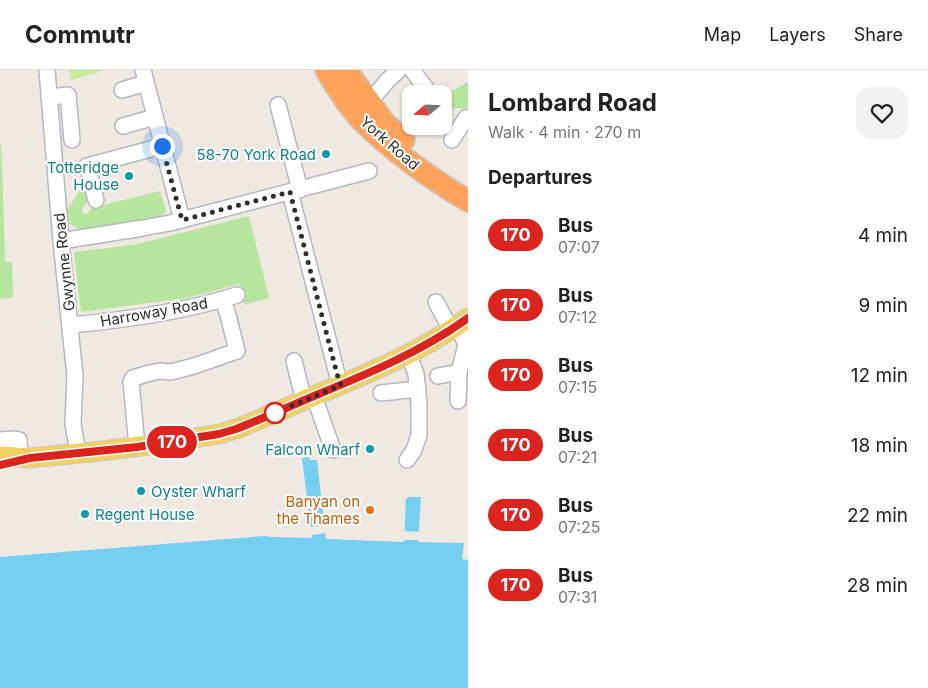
<!DOCTYPE html>
<meta charset="utf-8">
<style>
:root{--surface:#fff;--page:#f2f2f2;--text:#222;--muted:#767676;--line:#e0e0e0}
body{margin:0;font-family:Inter,sans-serif;background:var(--page);color:var(--text);height:100vh;display:flex;flex-direction:column;font-size:19px;white-space:nowrap}
*{box-sizing:border-box;margin:0}
p{font-size:16px;color:var(--muted)}
.icon{flex:none;width:28px;height:28px;fill:none;stroke:currentColor;stroke-width:2;stroke-linecap:round;stroke-linejoin:round}
.map{position:relative;flex:1;overflow:hidden}
.sheet{display:flex;flex-direction:column;background:var(--surface);width:460px}
.sheet>*{flex:none}
.badge{padding:0 10px;border-radius:16px;font-size:18px;line-height:32px}
.needle{width:32px;rotate:251deg}
.buttons{position:absolute;left:402px;top:15px;display:grid;gap:10px}
.buttons a{display:grid;place-items:center;width:50px;height:50px;border-radius:10px;background:var(--surface);box-shadow:0 1px 4px #0004;font-size:25px}
.you{position:absolute;width:25px;height:25px;margin:-12px;border:4px solid #fff;border-radius:50%;background:#1a73e8;box-shadow:0 0 0 8px #1a73e833}
.map>.badge{position:absolute;translate:-50% -50%;box-shadow:0 0 0 2px #fff}
h2{padding:0 20px;font-size:19px;line-height:45px}
.round{display:grid;place-items:center;flex:none;width:52px;height:52px;border-radius:15px;background:var(--page)}
.summary{display:flex;align-items:center;justify-content:space-between;height:85px;padding:0 20px}
h1{font-size:24px;font-weight:700;line-height:38px}
ul{padding:0;list-style:none}
li{display:flex;align-items:center;gap:15px;height:70px;padding:0 20px}
li div{flex:1}
li b{display:block;font-size:19px}
li em{font-style:normal}
li .badge{min-width:55px;font-weight:700;text-align:center}
header{display:flex;align-items:center;gap:30px;box-sizing:border-box;height:70px;padding:0 25px;background:var(--surface);border-bottom:1px solid var(--line)}
header strong{font-size:24px}
nav{display:flex;gap:28px;margin-inline-start:auto;font-size:18px}
main{display:flex;flex:1;min-height:0}
.map>svg:first-child{display:block}
.green{fill:#b6e59e}
.pitch{fill:#c9ec9a}
.water{fill:#75cff0}
.pier{fill:#efe9e1}
.lines{fill:none;stroke-linecap:round;stroke-linejoin:round}
.minor-casing{stroke:#b4b7c1;stroke-width:18}
.major-casing{stroke:#c9c9c9;stroke-width:21}
.highway-casing{stroke:#c9c9c9;stroke-width:24}
.minor{stroke:#fff;stroke-width:15}
.major{stroke:#f2d163;stroke-width:19}
.highway{stroke:#ffa35c;stroke-width:21}
.line-casing{stroke:#fff;stroke-width:11}
.line{stroke:#dc241f;stroke-width:8}
.walk{stroke:#2e2e2e;stroke-width:5;stroke-dasharray:0 9}
.culture-dot{fill:#0f9aa8;stroke:#fff;stroke-width:2}
.stop-dot{fill:#fff;stroke:#dc241f;stroke-width:2.5}
.food-dot{fill:#e8710a;stroke:#fff;stroke-width:2}
.labels{text-anchor:middle;dominant-baseline:central;stroke-width:4;stroke-linejoin:round;paint-order:stroke}
.street-label{font-size:15px;fill:#2e2e2e;stroke:#fff}
.culture-label{font-size:15px;fill:#0d838f;stroke:#fff;text-anchor:end}
.food-label{font-size:15px;fill:#c56008;stroke:#fff;text-anchor:end}
</style>
<header>
<strong>Commutr</strong>
<nav><a>Map</a><a>Layers</a><a>Share</a></nav>
</header>
<main>
<div class="map">
<svg width="468" height="618" viewBox="0 0 468 618">
<rect width="100%" height="100%" fill="#efe9e1"/>
<g class="green">
<polygon points="468,12 468,39 455,38 448,42 444,42 444,25"/>
<polygon points="0,70 2,89 5,192 12,192 13,227 0,229"/>
<polygon points="87,109 92,127 84,136 82,141 84,144 88,144 91,138 160,121 166,141 160,149 81,160 67,152 66,142"/>
<polygon points="249,146 269,228 244,235 239,214 187,228 81,242 74,182 133,175"/>
</g>
<polygon class="pitch" points="69,0 103,0 103,1 71,10"/>
<polygon class="water" points="309,387 310,390 317,390 326,469 404,472 406,429 409,427 421,427 418,472 464,473 462,489 468,490 468,618 0,618 0,487 265,466 271,467 312,468 302,388"/>
<g class="pier">
<polygon points="326,455 327,463 311,465 310,457"/>
<polygon points="403,461 421,462 420,469 429,469 429,470 397,470 402,470"/>
</g>
<g class="lines">
<g class="minor-casing">
<g id="minor">
<polyline points="47,0 61,171 75,306 73,354 78,383"/>
<polyline points="143,0 182,150"/>
<polyline points="412,0 428,21"/>
<polyline points="122,20 146,13"/>
<polyline points="49,27 68,25 72,70"/>
<polyline points="369,32 388,10 399,0"/>
<polyline points="278,35 300,120"/>
<polyline points="123,56 155,47"/>
<polyline points="452,70 466,48 468,48"/>
<polyline points="290,122 337,304 341,315"/>
<polyline points="96,130 87,96 162,76"/>
<polyline points="61,171 143,158 170,153 369,101"/>
<polyline points="436,232 451,260"/>
<path d="M70 255C127 250 183 242 237 225"/>
<polyline points="458,256 466,275 459,302 458,331"/>
<polyline points="294,291 304,331"/>
<polyline points="438,306 459,302"/>
<polyline points="381,323 418,319"/>
<polyline points="314,326 333,380"/>
<polyline points="0,370 15,369 19,370 20,387"/>
<polyline points="137,377 131,312 133,308 150,303 160,301 171,302 194,296 237,281 228,245 223,230"/>
<polyline points="407,390 414,380 419,365 419,333 416,304 409,285"/>
</g>
</g>
<g class="major-casing">
<path id="major" d="M0 386 30 388 110 380 170 372 219 364 236 359C262 349 288 337 314 326 367 304 421 282 468 248"/>
</g>
<g class="highway-casing">
<g id="highway">
<path d="M326 0C336 17 347 35 361 50 393 82 430 108 468 131"/>
<polyline points="346,0 385,53 404,70"/>
</g>
</g>
<use href="#minor" class="minor"/>
<use href="#major" class="major"/>
<use href="#highway" class="highway"/>
</g>
<g class="lines">
<g class="line-casing">
<path id="line" d="M0 395 30 388 137 377 219 364 236 359C262 349 288 337 314 326 367 304 421 282 468 248"/>
</g>
<use href="#line" class="line"/>
<polyline class="walk" points="162,76 182,150 290,122 337,304 341,315 270,345 275,343"/>
</g>
<g class="culture-dot">
<circle cx="326" cy="84" r="5"/>
<circle cx="129" cy="106" r="5"/>
<circle cx="370" cy="379" r="5"/>
<circle cx="141" cy="421" r="5"/>
<circle cx="85" cy="444" r="5"/>
</g>
<circle class="stop-dot" cx="275" cy="343" r="10"/>
<circle class="food-dot" cx="370" cy="440" r="5"/>
<g class="labels">
<g class="street-label">
<text transform="translate(390 73) rotate(41)">York Road</text>
<text transform="translate(64 192) rotate(-96)">Gwynne Road</text>
<text transform="translate(154 242) rotate(-10)">Harroway Road</text>
</g>
<g class="culture-label">
<text x="316" y="84">58-70 York Road</text>
<text x="119" y="97">Totteridge<tspan x="119" dy="17">House</tspan></text>
<text x="360" y="379">Falcon Wharf</text>
<text x="151" y="421" text-anchor="start">Oyster Wharf</text>
<text x="95" y="444" text-anchor="start">Regent House</text>
</g>
<g class="food-label">
<text x="360" y="431">Banyan on<tspan x="360" dy="17">the Thames</tspan></text>
</g>
</g>
</svg>
<div class="buttons">
<a><svg class="needle" viewBox="-14 -14 28 28"><path d="M0-13l5 13h-10z" fill="#e53935"/><path d="M0 13l5-13h-10z" fill="#767676"/></svg></a>
</div>
<div class="you" style="left:162px;top:76px"></div>
<b class="badge" style="left:172px;top:372px;background:#dc241f;color:#fff">170</b>
</div>
<section class="sheet">
<div class="summary"><div><h1>Lombard Road</h1><p>Walk · 4 min · 270 m</p></div><a class="round"><svg class="icon" aria-label="heart" viewBox="0 0 24 24"><path d="M12 20l-8-8c-3-5 5-10 8-4 3-6 11-1 8 4z"/></svg></a></div>
<h2>Departures</h2>
<ul>
<li><span class="badge" style="background:#dc241f;color:#fff">170</span><div><b>Bus</b><p>07:07</p></div><em>4 min</em></li>
<li><span class="badge" style="background:#dc241f;color:#fff">170</span><div><b>Bus</b><p>07:12</p></div><em>9 min</em></li>
<li><span class="badge" style="background:#dc241f;color:#fff">170</span><div><b>Bus</b><p>07:15</p></div><em>12 min</em></li>
<li><span class="badge" style="background:#dc241f;color:#fff">170</span><div><b>Bus</b><p>07:21</p></div><em>18 min</em></li>
<li><span class="badge" style="background:#dc241f;color:#fff">170</span><div><b>Bus</b><p>07:25</p></div><em>22 min</em></li>
<li><span class="badge" style="background:#dc241f;color:#fff">170</span><div><b>Bus</b><p>07:31</p></div><em>28 min</em></li>
</ul>
</section>
</main>
